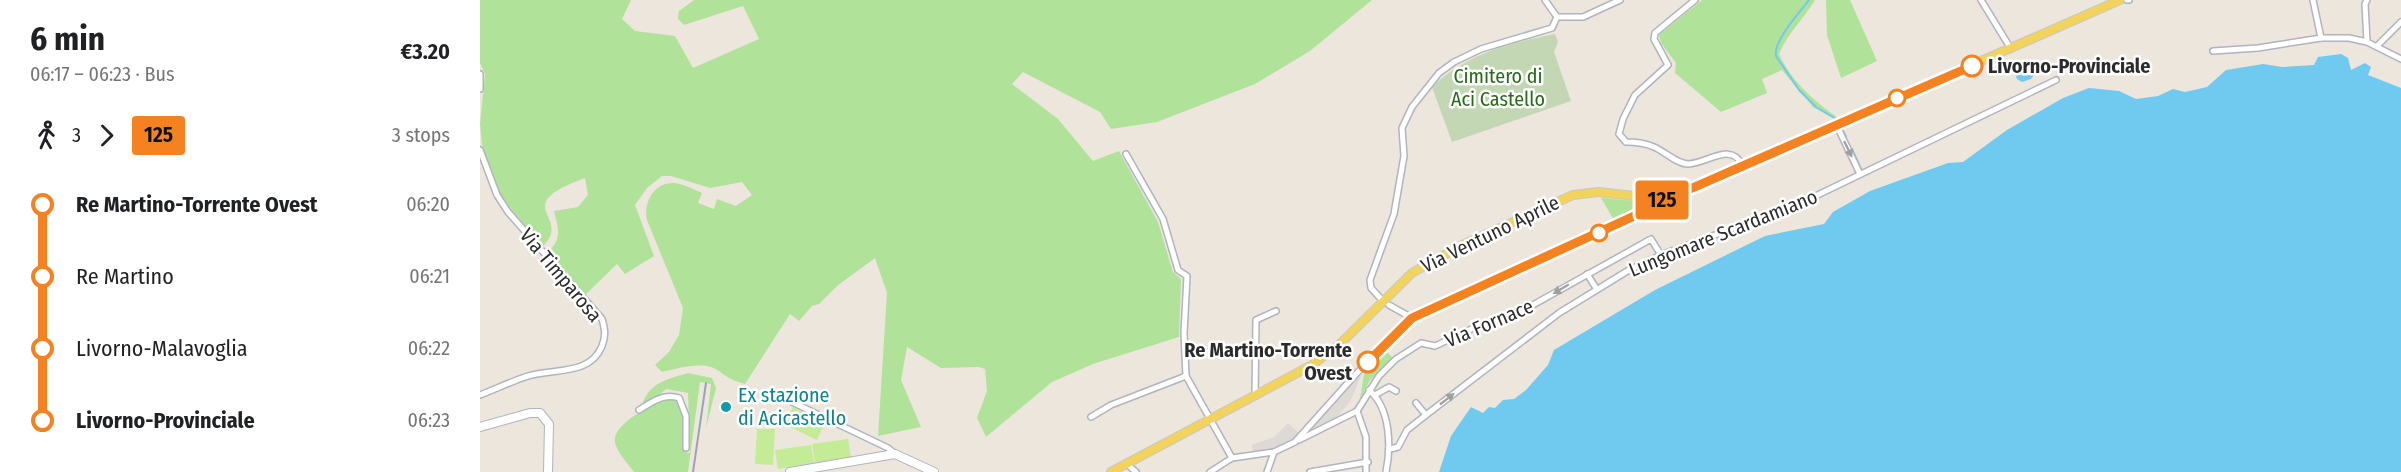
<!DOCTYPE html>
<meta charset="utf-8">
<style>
:root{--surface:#fff;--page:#f2f2f2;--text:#202124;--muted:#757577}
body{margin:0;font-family:"Fira Sans Condensed",sans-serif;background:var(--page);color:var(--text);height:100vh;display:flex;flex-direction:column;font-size:22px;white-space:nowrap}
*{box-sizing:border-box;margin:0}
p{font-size:20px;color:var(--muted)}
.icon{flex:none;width:33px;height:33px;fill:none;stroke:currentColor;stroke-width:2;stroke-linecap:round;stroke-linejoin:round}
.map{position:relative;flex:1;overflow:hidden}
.drawer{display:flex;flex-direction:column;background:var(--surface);width:480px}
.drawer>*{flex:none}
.badge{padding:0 12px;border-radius:4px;font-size:21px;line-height:39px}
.map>.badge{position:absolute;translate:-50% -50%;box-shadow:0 0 0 3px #fff}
.legs{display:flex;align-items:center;gap:9px;height:66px;padding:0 30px;font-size:20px}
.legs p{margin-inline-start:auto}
.headline{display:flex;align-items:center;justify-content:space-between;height:102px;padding:0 30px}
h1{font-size:33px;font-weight:700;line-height:45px}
ul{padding:0 30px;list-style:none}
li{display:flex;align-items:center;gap:21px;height:72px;font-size:22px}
li i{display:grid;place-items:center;width:9px;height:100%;margin:0 8px;background:currentColor}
li i::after{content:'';width:15px;height:15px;margin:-8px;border:4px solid;border-radius:50%;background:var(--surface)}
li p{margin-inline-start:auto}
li:first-child i{background:linear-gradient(#0000 50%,currentColor 0)}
li:last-child i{background:linear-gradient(currentColor 50%,#0000 0)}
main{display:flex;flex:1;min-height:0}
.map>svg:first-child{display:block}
.green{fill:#b0e399}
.cemetery{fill:#c4d7b4}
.pitch{fill:#c4eb95}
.plaza{fill:#ddd9d4}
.water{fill:#70c9ef}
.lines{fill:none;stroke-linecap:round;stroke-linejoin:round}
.stream{stroke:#70c9ef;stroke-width:2}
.street-casing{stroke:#b1b3bf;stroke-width:8}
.secondary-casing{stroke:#b1b3bf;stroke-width:10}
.primary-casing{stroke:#c8c8c8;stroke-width:10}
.street{stroke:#fff;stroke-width:5}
.secondary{stroke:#fff;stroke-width:8}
.primary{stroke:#f1d35e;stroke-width:8}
.rail{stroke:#9fa2b5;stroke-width:2}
.oneway{fill:#a0a0a0}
.line-1-casing{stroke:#fff;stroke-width:14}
.line-1{stroke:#f58220;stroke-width:9}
.stop-1-dot{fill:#fff;stroke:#f58220;stroke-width:3}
.culture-dot{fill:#0f9aa8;stroke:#fff;stroke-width:2}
.labels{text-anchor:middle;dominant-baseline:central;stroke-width:5;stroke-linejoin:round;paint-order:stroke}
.stop-label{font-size:20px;font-weight:bold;fill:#2b2b2b;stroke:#fff;text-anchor:start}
.park-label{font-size:20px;fill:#28691a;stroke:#fff}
.street-label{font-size:20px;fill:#2b2b2b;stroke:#fff}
.culture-label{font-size:20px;fill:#0d838f;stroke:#fff;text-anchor:start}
</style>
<main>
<section class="drawer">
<div class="headline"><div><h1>6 min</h1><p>06:17 – 06:23 · Bus</p></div><b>€3.20</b></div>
<div class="legs"><svg class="icon" aria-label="walk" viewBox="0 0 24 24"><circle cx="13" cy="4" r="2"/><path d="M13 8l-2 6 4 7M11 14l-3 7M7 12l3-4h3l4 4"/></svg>3<svg class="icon" aria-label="forward" viewBox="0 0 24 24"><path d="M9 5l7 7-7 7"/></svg><b class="badge" style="background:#f58220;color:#111">125</b><p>3 stops</p></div>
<ul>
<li><i style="color:#f58220"></i><b>Re Martino-Torrente Ovest</b><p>06:20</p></li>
<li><i style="color:#f58220"></i><span>Re Martino</span><p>06:21</p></li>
<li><i style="color:#f58220"></i><span>Livorno-Malavoglia</span><p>06:22</p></li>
<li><i style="color:#f58220"></i><b>Livorno-Provinciale</b><p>06:23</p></li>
</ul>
</section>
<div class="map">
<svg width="1921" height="472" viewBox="0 0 1921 472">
<rect width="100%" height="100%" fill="#ede6dd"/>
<g class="green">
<path d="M0 0H151L142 19 155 31 195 36 213 68 279 39 263 6 204 25 198 19 199 11 214 0H892L830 51 775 84 677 122 631 129 620 112 543 72 532 84 578 119 613 161 639 151 678 222 693 272 701 279 699 337 613 364 572 382 506 437 497 418 507 391 505 369 499 367 461 368 427 347 421 380 441 427 398 436 407 293 395 258 357 286 339 304 332 306 319 321 310 314 265 384C252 380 249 379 239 371 225 360 198 368 182 372L175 365 189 352 199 335 203 308 167 220C163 203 174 182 194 183 204 184 213 189 222 193L218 203 234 209 237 199 256 206 272 195 262 182 230 188 191 176H182L167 188 155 205 174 256 145 274 137 264 105 295 68 252C83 238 78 228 74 211L98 207 108 195 105 178C95 182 78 188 70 196 53 212 87 224 62 247L22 198 11 173 2 144 0 124 5 74 0 63Z"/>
<path d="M1222 0H1335C1324 19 1308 32 1299 54 1312 82 1333 100 1358 118L1355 119 1333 107 1302 70 1282 79 1287 93 1241 112 1195 73 1196 63 1181 43 1179 35Z"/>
<polygon points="1346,0 1370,0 1397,61 1361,78 1347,35"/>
<polygon points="1121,198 1167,202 1170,205 1134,220"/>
<polygon points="906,351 913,358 890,380 880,399 884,374"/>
<path d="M208 373 232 378 236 388 226 428 231 384 220 382 208 472H154C148 464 138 453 135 443 131 424 173 404 188 399L195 400C206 414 204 435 205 452L210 453 208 393 186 389 179 395 163 403C169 383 190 378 208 373Z"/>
</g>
<path class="cemetery" d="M1075 34 1078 42 1074 52 1091 101 972 142 952 87C986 54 1029 43 1075 34Z"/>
<g class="pitch">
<polygon points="313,407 345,423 337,440 304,424"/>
<polygon points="277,429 295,429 293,465 275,464"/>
<polygon points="368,439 371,457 335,463 332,444"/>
<polygon points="331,445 334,463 298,469 295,450"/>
</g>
<g class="plaza">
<polygon points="876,374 881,376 870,402 857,417 833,428 827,427"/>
<polygon points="808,423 821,435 805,448 773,453 772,445 794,437"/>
</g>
<g class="water">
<polygon points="1861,54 1868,58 1871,70 1885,63 1891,67 1888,75 1921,88 1921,472 959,472 971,436 991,407 1003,413 1009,407 1015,408 1023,400 1034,399 1046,390 1068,365 1074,350 1175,290 1285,236 1344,224 1353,212 1390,191 1468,163 1483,162 1527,130 1583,98 1609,88 1639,91 1656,99 1678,96 1693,89 1705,92 1727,87 1746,70 1783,64 1802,67 1834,65 1838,57"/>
<polygon points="1568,60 1573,71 1554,75 1551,79 1542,82 1537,79 1535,73"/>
</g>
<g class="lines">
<g class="stream">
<path d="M1329 0C1320 12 1293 41 1296 56L1319 90 1336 107 1356 119"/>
<polyline points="1362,129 1366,137"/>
<polyline points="1372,149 1381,169"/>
</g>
<g class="street-casing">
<g id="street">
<path d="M1215 0 1175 33 1174 39 1188 65 1155 95 1143 119 1139 134 1146 142C1155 142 1165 143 1174 147 1184 151 1197 164 1208 164 1229 163 1251 141 1263 166"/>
<polyline points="1501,0 1531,49"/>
<polyline points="1647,0 1649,0"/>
<polyline points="1833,0 1841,38"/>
<polyline points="1077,17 1103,17 1140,0"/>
<polyline points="1887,42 1885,4 1887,0"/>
<polyline points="1897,46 1921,22"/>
<polyline points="1733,51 1778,48 1841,38 1869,38 1887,42 1921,59"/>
<polyline points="0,74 0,89"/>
<polyline points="1356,124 1380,174"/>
<path d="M0 150 17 195 28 212 122 319C125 329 126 336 122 346 110 376 74 368 48 376 32 381 16 389 0 395"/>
<polyline points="646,154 683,219 698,270 707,276 704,333 706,376 752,458"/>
<polyline points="1107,274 1116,288"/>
<polyline points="902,300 891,288 890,280 914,214 924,156 922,128 932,107 959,73 974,62 1001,49 1072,28 1077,17 1065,0"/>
<polyline points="909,305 932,318"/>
<path d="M889 390C911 409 911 447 906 472"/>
<polyline points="895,395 909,387 916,391"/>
<polyline points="775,396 776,320 796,311"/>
<polyline points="312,402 408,448 415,454"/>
<polyline points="936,403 946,415"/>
<path d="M159 410C172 402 183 393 199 398L206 416V448"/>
<polyline points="877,411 886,437 886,472"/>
<polyline points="611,417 631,405 706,376"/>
<polyline points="819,440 877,411 899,376 916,359 941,343 955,346 1002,324 1035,315 1171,239 1181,255"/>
<polyline points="910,449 918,447 927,430 946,415 1079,313 1149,270 1181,255 1321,203 1576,80"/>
<polyline points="646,463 656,472"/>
<polyline points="730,472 752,458 794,452 815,442 876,374 932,318 1176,206 1183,197"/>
<polyline points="787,472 794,452"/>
<polyline points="830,472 888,462"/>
</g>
</g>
<g class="secondary-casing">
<g id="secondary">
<polyline points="0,427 50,413 60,413 69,424 68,472"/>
<polyline points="310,472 415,454 454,472"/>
</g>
</g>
<g class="primary-casing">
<polyline id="primary" points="631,472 832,365 860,344 932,273 984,244 1093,195 1118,192 1172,198 1210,189 1640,0"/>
</g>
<use href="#street" class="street"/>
<use href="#secondary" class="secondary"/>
<use href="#primary" class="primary"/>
<polyline class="rail" points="213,472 226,383"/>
</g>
<defs><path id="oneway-solid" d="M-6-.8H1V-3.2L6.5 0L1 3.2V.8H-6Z" transform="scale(1.5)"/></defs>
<g class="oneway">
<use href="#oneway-solid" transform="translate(1368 149) rotate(64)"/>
<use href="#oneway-solid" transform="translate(1081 289) rotate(150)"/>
<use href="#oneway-solid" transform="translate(967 399) rotate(-38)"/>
</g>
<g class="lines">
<g class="line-1-casing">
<polyline id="line-1" points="888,362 932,318 1176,206 1183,197 1210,189 1492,66"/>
</g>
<use href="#line-1" class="line-1"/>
</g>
<g class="stop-1-dot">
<circle cx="1492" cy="66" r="10"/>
<circle cx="1417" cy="98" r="8"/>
<circle cx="1119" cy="233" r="8"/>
<circle cx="888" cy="362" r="10"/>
</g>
<circle class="culture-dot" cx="246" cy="407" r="6"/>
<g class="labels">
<g class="stop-label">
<text x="1508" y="66">Livorno-Provinciale</text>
<text x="872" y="350" text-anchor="end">Re Martino-Torrente<tspan x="872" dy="23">Ovest</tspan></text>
</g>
<g class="park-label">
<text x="1018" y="76">Cimitero di<tspan x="1018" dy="23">Aci Castello</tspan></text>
</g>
<g class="street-label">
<text transform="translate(1243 233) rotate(-22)">Lungomare Scardamiano</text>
<text transform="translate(1010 234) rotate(-26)">Via Ventuno Aprile</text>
<text transform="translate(81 275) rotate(50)">Via Timparosa</text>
<text transform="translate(1009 323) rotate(-23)">Via Fornace</text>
</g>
<g class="culture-label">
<text x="258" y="395">Ex stazione<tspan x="258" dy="23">di Acicastello</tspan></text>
</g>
</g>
</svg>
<b class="badge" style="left:1182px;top:200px;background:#f58220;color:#111">125</b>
</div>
</main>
